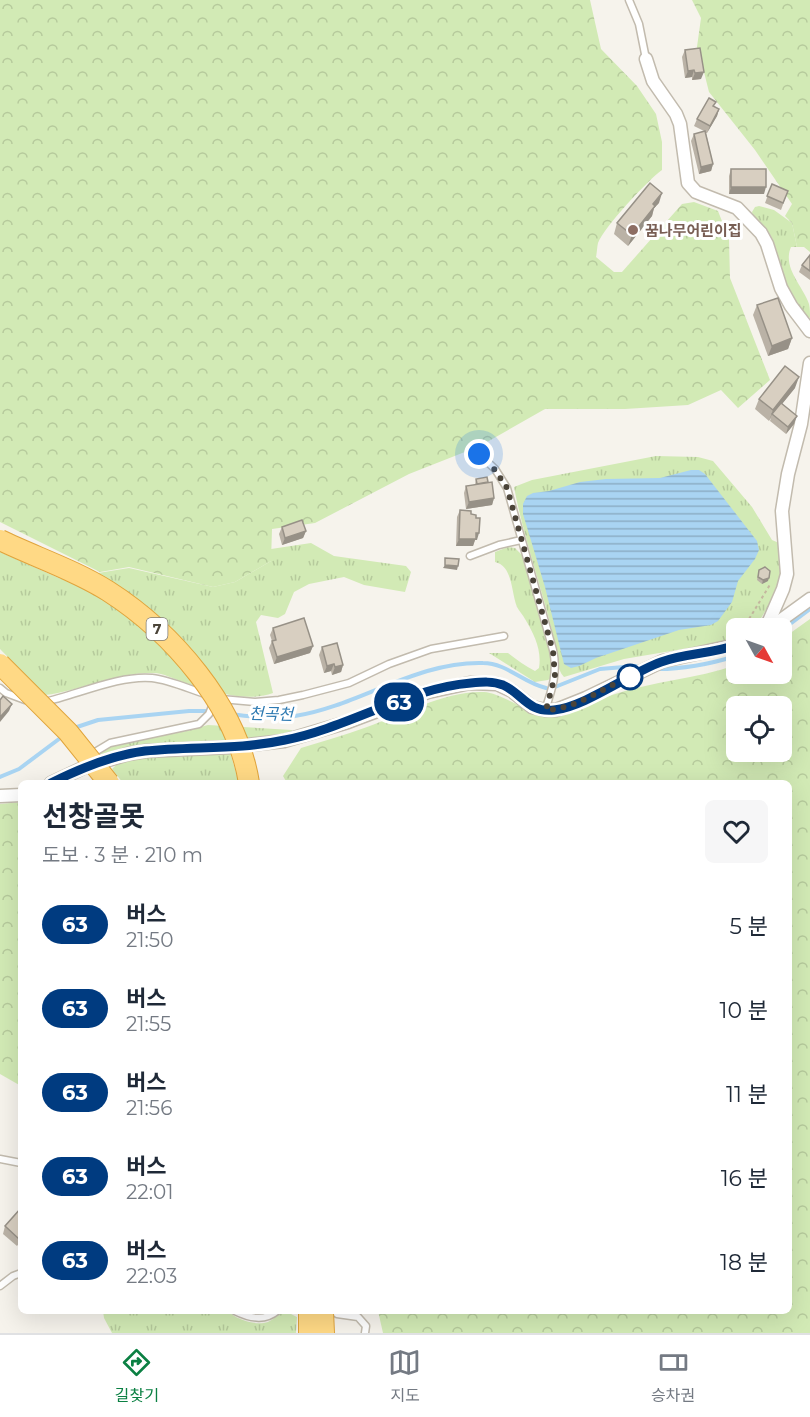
<!DOCTYPE html>
<html lang="ko">
<meta charset="utf-8">
<style>
:root{--surface:#fff;--page:#f6f6f7;--text:#1f2937;--muted:#747a83;--line:#e0e1e3;--accent:#0b8043}
body{margin:0;font-family:Montserrat,"Noto Sans KR",sans-serif;background:var(--page);color:var(--text);height:100vh;display:flex;flex-direction:column;font-size:22px;white-space:nowrap}
*{box-sizing:border-box;margin:0}
p{font-size:20px;color:var(--muted)}
.icon{flex:none;width:33px;height:33px;fill:none;stroke:currentColor;stroke-width:2;stroke-linecap:round;stroke-linejoin:round}
.map{position:relative;flex:1;overflow:hidden}
.sheet{position:absolute;left:18px;top:780px;width:774px;height:534px;display:flex;flex-direction:column;background:var(--surface);border-radius:9px;box-shadow:0 6px 24px #0002}
.sheet>*{flex:none}
.badge{padding:0 12px;border-radius:20px;font-size:21px;line-height:39px}
.needle{width:39px;rotate:130deg}
.buttons{position:absolute;left:726px;top:618px;display:grid;gap:12px}
.buttons a{display:grid;place-items:center;width:66px;height:66px;border-radius:9px;background:var(--surface);box-shadow:0 6px 24px #0002;font-size:30px}
.you{position:absolute;width:30px;height:30px;margin:-15px;border:4px solid #fff;border-radius:50%;background:#1a73e8;box-shadow:0 0 0 9px #1a73e833}
.map>.badge{position:absolute;translate:-50% -50%;box-shadow:0 0 0 3px #fff}
.round{display:grid;place-items:center;flex:none;width:63px;height:63px;border-radius:9px;background:var(--page)}
.head{display:flex;align-items:center;justify-content:space-between;height:102px;padding:0 24px}
h1{font-size:28px;font-weight:700;line-height:45px}
ul{padding:0;list-style:none}
li{display:flex;align-items:center;gap:18px;height:84px;padding:0 24px}
li div{flex:1}
li b{display:block;font-size:22px}
li em{font-style:normal}
li .badge{min-width:66px;font-weight:700;text-align:center}
.tab-bar{display:flex;justify-content:space-around;align-items:center;height:84px;border-top:2px solid var(--line);background:var(--surface);font-size:16px;color:var(--muted)}
.tab-bar a{display:grid;justify-items:center;gap:3px}
.tab-bar .current{color:var(--accent)}
.map>svg:first-child{display:block}
.grass{fill:url(#grass-tufts)}
.forest{fill:url(#forest-crowns);fill-rule:evenodd}
.water{fill:url(#water-rules)}
.lines{fill:none;stroke-linecap:round;stroke-linejoin:round}
.stream{stroke:#a9d4f2;stroke-width:4}
.service-casing{stroke:#c2bbae;stroke-width:9}
.minor-casing{stroke:#c2bbae;stroke-width:15}
.trunk-casing{stroke:#e0a43c;stroke-width:22}
.path{stroke:#c4b79f;stroke-width:2;stroke-dasharray:3 3;stroke-linecap:butt}
.service{stroke:#fff;stroke-width:6}
.minor{stroke:#fff;stroke-width:12}
.trunk{stroke:#ffd985;stroke-width:20}
.trunk-bridge-casing{stroke:#e0a43c;stroke-width:22;stroke-linecap:butt}
.trunk-bridge{stroke:#ffd985;stroke-width:20}
.wall{fill:#bab2a6}
.shaded-wall{fill:#979187}
.building{fill:#d8cfc1;stroke:#979187;stroke-width:1.5}
.line-casing{stroke:#fff;stroke-width:14}
.line{stroke:#003b80;stroke-width:9}
.walk{stroke:#4b4439;stroke-width:6;stroke-dasharray:0 10.8}
.education-dot{fill:#8d6e63;stroke:#fff;stroke-width:2}
.stop-dot{fill:#fff;stroke:#003b80;stroke-width:3}
.labels{text-anchor:middle;dominant-baseline:central;stroke-width:6;stroke-linejoin:round;paint-order:stroke}
.shield{fill:#fff;stroke:#817c74;stroke-width:1.5}
.shield-label{font-size:14px;font-weight:bold;fill:#4b4439}
.education-label{font-size:15px;font-weight:bold;fill:#785e54;stroke:#fff;text-anchor:start}
.water-label{font-size:16px;font-style:italic;fill:#2e7ab2;stroke:#fff}
</style>
<div class="map">
<svg width="810" height="1333" viewBox="0 0 810 1333">
<defs>
<pattern id="grass-tufts" width="24" height="20" patternUnits="userSpaceOnUse" patternTransform="scale(1.5)"><rect width="24" height="20" fill="#d2eab5"/><path d="M3 7l-1-3M5 7V3M7 7l1-3M15 17l-1-3M17 17v-4M19 17l1-3" fill="none" stroke="#b6ca9c"/></pattern>
<pattern id="forest-crowns" width="20" height="18" patternUnits="userSpaceOnUse" patternTransform="scale(1.5)"><rect width="20" height="18" fill="#d2eab5"/><path d="M2 6a3 3 0 1 1 6 0M12 15a3 3 0 1 1 6 0" fill="none" stroke="#b6ca9c"/></pattern>
<pattern id="water-rules" width="6" height="5" patternUnits="userSpaceOnUse" patternTransform="scale(1.5)"><rect width="6" height="5" fill="#a9d4f2"/><path d="M0 2.5h6" fill="none" stroke="#8caec5"/></pattern>
</defs>
<rect width="100%" height="100%" fill="#f6f3ec"/>
<g class="grass">
<path d="M759 206 774 210 792 223 797 247H791C782 268 803 286 809 304 810 308 810 314 810 318 785 305 782 261 772 238 767 228 754 222 752 212L755 207Z"/>
<path d="M656 456 698 457 713 461 752 507 772 540 779 543 783 574 772 600 755 628H736V640L624 659 564 677C556 669 558 655 555 643 543 591 524 540 514 487L532 480Z"/>
<path d="M311 543 334 556 406 566 411 572 405 592 364 585 344 577 309 584 294 592 285 614 278 618 261 615 256 622 273 693C246 703 210 691 183 682 173 679 164 673 153 673 117 672 80 691 45 695L0 649V552L61 579 129 568 213 587 235 582 271 561V549Z"/>
<path d="M508 547 515 548 522 555 553 660 551 678 548 680 535 682 489 653H508C517 660 525 666 535 671L539 668C542 650 534 634 525 619 523 615 519 611 517 607 511 592 513 566 495 562V552Z"/>
<path d="M208 725 292 730 291 732 245 739 154 745 123 749 97 757C112 737 158 737 181 732 190 731 199 727 208 725Z"/>
<polygon points="230,752 239,783 123,783 112,769 121,760 147,755 176,757"/>
<path d="M103 1311H228C237 1320 256 1326 268 1322 274 1319 279 1314 285 1311L297 1317 296 1333H112L104 1318Z"/>
</g>
<g class="forest">
<path d="M0 0H590L601 49 637 86 656 114 662 142V170C648 180 604 227 598 243 597 247 597 253 596 257L614 272H622L682 204 694 202 718 211 729 239 730 278 770 380 738 408 721 390 688 405 625 409H545L480 446 409 474 315 523 272 529 271 561 235 582 213 587 129 567 100 572 0 522Z"/>
<polygon points="692,0 810,0 810,252 804,247 797,247 792,223 785,216 792,204 755,150 709,92 701,60 696,54 701,18"/>
<path d="M810 619V1333H383L378 1311H789V783H287L283 776 301 748C323 741 345 735 367 727 400 715 448 690 484 692 501 693 526 712 543 715 566 720 591 702 612 695 653 681 696 679 736 665V674H782V639ZM736 706H782V752H736Z"/>
<polygon points="21,802 21,1086 0,1074 0,804"/>
</g>
<polygon class="water" points="691,470 699,470 705,474 757,541 759,550 755,559 738,581 732,602 718,621 711,625 679,630 596,658 579,666 571,668 564,664 545,587 523,514 523,504 527,496 533,493 549,491 580,482 606,479 660,478"/>
<g class="lines">
<g class="stream">
<polyline points="782,630 810,609"/>
<path d="M658 669C685 669 710 664 736 656"/>
<polyline points="555,687 600,669 636,666"/>
<path d="M231 714C251 717 274 719 295 716 359 706 416 661 483 663 507 663 523 683 546 688"/>
<polyline points="74,728 98,720 189,711 211,711"/>
<polyline points="0,777 19,769 63,736"/>
</g>
<g class="service-casing">
<g id="service">
<polyline points="629,0 639,24 646,59"/>
<path d="M479 454 495 469 507 488 553 650C558 672 552 690 545 710"/>
<polyline points="470,556 499,545 521,540"/>
<polyline points="0,688 6,693 25,700"/>
<polyline points="221,699 255,702 279,700 303,695 349,683 389,664 431,649 504,636"/>
<path d="M44 702C77 695 118 675 152 678 170 680 189 689 205 694"/>
<polyline points="90,755 110,743 199,724 209,714 213,704"/>
<polyline points="0,1159 21,1163"/>
<polyline points="0,1286 13,1276 21,1273"/>
<path d="M235 1311C249 1318 264 1322 277 1311"/>
<polyline points="337,1314 358,1317 366,1326 365,1333"/>
</g>
</g>
<g class="minor-casing">
<g id="minor">
<polyline points="646,59 653,81 676,114 680,124 688,183 696,192 737,208 761,233 767,244 781,288 791,306 810,331"/>
<polyline points="766,628 783,589 787,574 782,511 788,474 801,424 810,363"/>
<polyline points="770,628 810,599"/>
<polyline points="51,783 85,767 128,754 146,751 231,747 284,741 348,722 428,692 470,683 497,684 512,691 532,707 545,710 556,710 586,698 663,661 736,645"/>
<polyline points="0,796 21,795"/>
</g>
</g>
<g class="trunk-casing">
<g id="trunk">
<polyline points="309,1311 309,1333"/>
<polyline points="323,1311 324,1333"/>
</g>
</g>
<polyline class="path" points="746,624 771,583"/>
<use href="#service" class="service"/>
<use href="#minor" class="minor"/>
<use href="#trunk" class="trunk"/>
<g class="trunk-bridge-casing">
<g id="trunk-bridge">
<path d="M0 540C35 557 75 570 108 591 172 632 237 706 249 783"/>
<polyline points="0,664 68,732 109,783"/>
</g>
</g>
<use href="#trunk-bridge" class="trunk-bridge"/>
</g>
<g class="wall">
<polygon points="685,50 701,79 692,80 692,77 685,78 682,57"/>
<polygon points="714,106 719,109 717,116 707,133 706,133 713,164 711,171 699,174 691,141 694,134 704,131 694,126 697,119"/>
<polygon points="731,169 764,194 729,194 729,176"/>
<polygon points="772,184 788,191 781,210 765,203"/>
<polygon points="659,203 654,208 652,216 628,246 614,234 617,223"/>
<polygon points="810,255 810,280 799,272 802,265"/>
<polygon points="757,305 792,338 788,349 768,356 753,315"/>
<polygon points="795,388 782,404 794,424 786,434 770,421 771,418 769,421 755,409 759,399"/>
<polygon points="476,479 488,482 494,498 492,505 466,509 464,493 466,486 475,485"/>
<polygon points="460,510 471,514 477,540 475,540 473,546 456,546 457,517"/>
<polygon points="282,527 306,531 303,538 282,545 279,534"/>
<polygon points="759,570 768,581 762,584 757,580"/>
<polygon points="273,628 313,646 310,653 274,664 269,648 272,641 270,635"/>
<polygon points="322,647 343,665 341,672 332,675 331,671 324,673 319,655"/>
<polygon points="21,1208 21,1241 17,1246 3,1234 5,1226"/>
</g>
<g class="shaded-wall">
<polygon points="694,70 692,77 685,78 688,71"/>
<polygon points="704,72 701,79 692,80 695,73"/>
<polygon points="719,109 717,116 707,133 710,126"/>
<polygon points="713,164 711,171 699,174 701,167"/>
<polygon points="731,187 766,187 764,194 729,194"/>
<polygon points="662,193 659,203 654,208 652,216 628,246 632,235 653,204"/>
<polygon points="792,338 788,349 768,356 772,346"/>
<polygon points="799,377 795,388 773,415 772,414 769,421 773,410"/>
<polygon points="797,416 794,424 786,434 788,427"/>
<polygon points="494,498 492,505 466,509 469,502"/>
<polygon points="306,531 303,538 282,545 285,538"/>
<polygon points="476,533 479,533 477,540 475,540 473,546 456,546 459,539"/>
<polygon points="445,565 458,566 457,570 443,568"/>
<polygon points="769,578 768,581 762,584 763,580"/>
<polygon points="313,646 310,653 274,664 277,657"/>
<polygon points="334,664 331,671 324,673 327,666"/>
<polygon points="343,665 341,672 332,675 335,667"/>
<polygon points="12,704 9,711 0,722 0,717"/>
</g>
<g class="building">
<polygon points="700,48 704,72 695,73 694,70 688,71 685,50"/>
<polygon points="709,98 716,102 713,106 719,109 710,126 697,119"/>
<polygon points="705,131 713,164 701,167 694,134"/>
<rect x="731" y="169" width="35" height="18"/>
<polygon points="650,183 662,193 653,204 655,206 632,235 617,223"/>
<polygon points="772,184 788,191 783,203 767,196"/>
<polygon points="810,255 810,271 802,265"/>
<polygon points="778,298 792,338 772,346 757,305"/>
<polygon points="785,366 799,377 773,410 759,399"/>
<polygon points="781,403 797,416 788,427 772,414"/>
<polygon points="487,477 488,482 477,484 476,479"/>
<polygon points="492,482 494,498 469,502 466,486"/>
<polygon points="460,510 471,511 471,514 476,515 476,518 480,518 479,533 476,533 476,539 459,539"/>
<polygon points="302,520 306,531 285,538 282,527"/>
<polygon points="445,558 459,559 458,566 445,565"/>
<polygon points="765,567 770,571 769,578 763,580 758,577 759,570"/>
<polygon points="304,618 313,646 277,657 272,641 276,640 273,628"/>
<polygon points="337,643 343,665 335,667 334,664 327,666 322,647"/>
<polygon points="3,696 12,704 0,717 0,700"/>
<polygon points="21,1208 21,1237 19,1239 5,1226"/>
</g>
<g class="lines">
<g class="line-casing">
<path id="line" d="M51 783C81 768 112 755 145 751 192 746 239 750 285 740 348 728 408 688 471 683 482 682 493 681 503 685 523 694 528 713 554 710 585 707 630 673 661 662 685 653 712 654 736 645"/>
</g>
<use href="#line" class="line"/>
<path class="walk" d="M479 454 495 470 507 488 553 651 555 676 546 710C576 709 602 688 630 677"/>
</g>
<circle class="education-dot" cx="633" cy="230" r="6"/>
<circle class="stop-dot" cx="630" cy="677" r="12"/>
<g class="labels">
<rect class="shield" x="146.5" y="618" width="21" height="22" rx="4.5"/>
<g class="shield-label">
<text x="157" y="629">7</text>
</g>
<g class="education-label">
<text x="645" y="230">꿈나무어린이집</text>
</g>
<g class="water-label">
<text transform="translate(271 714) rotate(1)">천곡천</text>
</g>
</g>
</svg>
<div class="buttons">
<a><svg class="needle" viewBox="-14 -14 28 28"><path d="M0-13l5 13h-10z" fill="#e53935"/><path d="M0 13l5-13h-10z" fill="#747a83"/></svg></a>
<a><svg class="icon" aria-label="locate" viewBox="0 0 24 24"><circle cx="12" cy="12" r="6"/><path d="M12 2v4M12 18v4M2 12h4M18 12h4"/></svg></a>
</div>
<div class="you" style="left:479px;top:454px"></div>
<b class="badge" style="left:399px;top:702px;background:#003b80;color:#fff">63</b>
<section class="sheet">
<div class="head"><div><h1>선창골못</h1><p>도보 · 3 분 · 210 m</p></div><a class="round"><svg class="icon" aria-label="heart" viewBox="0 0 24 24"><path d="M12 20l-8-8c-3-5 5-10 8-4 3-6 11-1 8 4z"/></svg></a></div>
<ul>
<li><span class="badge" style="background:#003b80;color:#fff">63</span><div><b>버스</b><p>21:50</p></div><em>5 분</em></li>
<li><span class="badge" style="background:#003b80;color:#fff">63</span><div><b>버스</b><p>21:55</p></div><em>10 분</em></li>
<li><span class="badge" style="background:#003b80;color:#fff">63</span><div><b>버스</b><p>21:56</p></div><em>11 분</em></li>
<li><span class="badge" style="background:#003b80;color:#fff">63</span><div><b>버스</b><p>22:01</p></div><em>16 분</em></li>
<li><span class="badge" style="background:#003b80;color:#fff">63</span><div><b>버스</b><p>22:03</p></div><em>18 분</em></li>
</ul>
</section>
</div>
<nav class="tab-bar">
<a class="current"><svg class="icon" aria-label="directions" viewBox="0 0 24 24"><path d="M12 3l9 9-9 9-9-9zM9 14v-3h6M13 9l2 2-2 2"/></svg>길찾기</a>
<a><svg class="icon" aria-label="map" viewBox="0 0 24 24"><path d="M3 6l6-2 6 2 6-2v14l-6 2-6-2-6 2zM9 4v14M15 6v14"/></svg>지도</a>
<a><svg class="icon" aria-label="tickets" viewBox="0 0 24 24"><path d="M3 7h18v10H3zM15 7v10"/></svg>승차권</a>
</nav>
